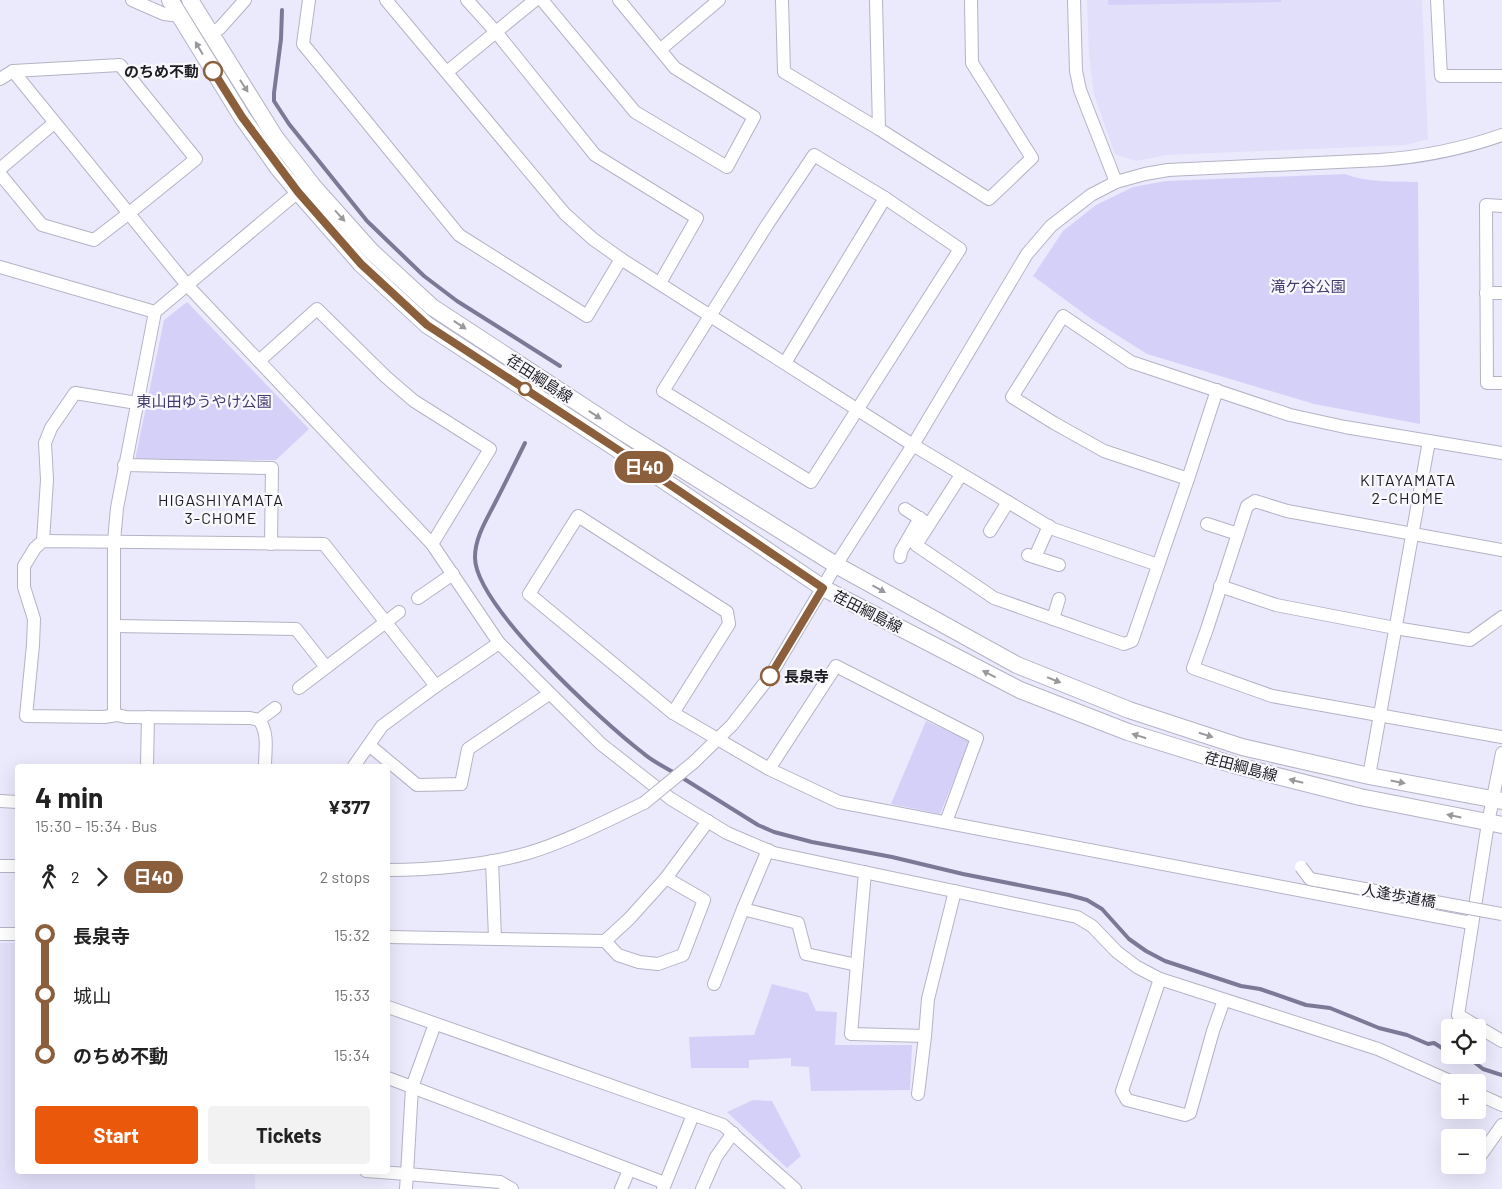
<!DOCTYPE html>
<meta charset="utf-8">
<style>
:root{--surface:#fff;--page:#f2f2f2;--text:#222;--muted:#767676;--accent:#ea580c}
body{margin:0;font-family:Barlow,"Noto Sans JP",sans-serif;background:var(--page);color:var(--text);height:100vh;display:flex;flex-direction:column;font-size:19px;white-space:nowrap}
*{box-sizing:border-box;margin:0}
p{font-size:16px;color:var(--muted)}
.icon{flex:none;width:28px;height:28px;fill:none;stroke:currentColor;stroke-width:2;stroke-linecap:round;stroke-linejoin:round}
.map{position:relative;flex:1;overflow:hidden}
.drawer{position:absolute;left:15px;top:764px;width:375px;height:410px;display:flex;flex-direction:column;background:var(--surface);border-radius:5px;box-shadow:0 5px 20px #0002}
.drawer>*{flex:none}
.badge{padding:0 10px;border-radius:16px;font-size:18px;line-height:32px}
.tools{position:absolute;left:1441px;top:1019px;display:grid;gap:10px}
.tools a{display:grid;place-items:center;width:45px;height:45px;border-radius:5px;background:var(--surface);box-shadow:0 5px 20px #0002;font-size:25px}
.map>.badge{position:absolute;translate:-50% -50%;box-shadow:0 0 0 2px #fff}
.legs{display:flex;align-items:center;gap:8px;height:55px;padding:0 20px;font-size:16px}
.legs p{margin-inline-start:auto}
.overview{display:flex;align-items:center;justify-content:space-between;height:85px;padding:0 20px}
h1{font-size:28px;font-weight:700;line-height:38px}
.cta{display:flex;gap:10px;margin-top:auto;padding:10px 20px}
.cta a{flex:1;height:58px;border-radius:5px;background:var(--accent);color:#fff;font-size:20px;font-weight:700;line-height:58px;text-align:center}
.cta a+a{background:var(--page);color:var(--text)}
ul{padding:0 20px;list-style:none}
li{display:flex;align-items:center;gap:18px;height:60px;font-size:19px}
li i{display:grid;place-items:center;width:8px;height:100%;margin:0 6px;background:currentColor}
li i::after{content:'';width:12px;height:12px;margin:-6px;border:4px solid;border-radius:50%;background:var(--surface)}
li p{margin-inline-start:auto}
li:first-child i{background:linear-gradient(#0000 50%,currentColor 0)}
li:last-child i{background:linear-gradient(currentColor 50%,#0000 0)}
.map>svg:first-child{display:block}
.built{fill:#e2dffa}
.green{fill:#d4d0f8}
.lines{fill:none;stroke-linecap:round;stroke-linejoin:round}
.stream{stroke:#7c7896;stroke-width:4}
.minor-casing{stroke:#b4b3c5;stroke-width:14}
.major-casing{stroke:#b4b3c5;stroke-width:18}
.minor{stroke:#fff;stroke-width:12}
.major{stroke:#fff;stroke-width:16}
.minor-bridge-casing{stroke:#b4b3c5;stroke-width:14;stroke-linecap:butt}
.minor-bridge{stroke:#fff;stroke-width:12}
.oneway{fill:#99999c}
.line-1-casing{stroke:#fff;stroke-width:11}
.line-1{stroke:#8b5e3c;stroke-width:8}
.stop-1-dot{fill:#fff;stroke:#8b5e3c;stroke-width:2.5}
.labels{text-anchor:middle;dominant-baseline:central;stroke-width:4.5;stroke-linejoin:round;paint-order:stroke}
.stop-label{font-size:15px;font-weight:bold;fill:#1d1c23;stroke:#f9f9fd;text-anchor:end}
.park-label{font-size:15px;fill:#43396f;stroke:#f9f9fd}
.street-label{font-size:15px;fill:#1d1c23;stroke:#f9f9fd}
.neighbourhood-label{font-size:16px;letter-spacing:1px;fill:#1d1c23;stroke:#f9f9fd}
</style>
<div class="map">
<svg width="1502" height="1189" viewBox="0 0 1502 1189">
<rect width="100%" height="100%" fill="#ebeafd"/>
<g class="built">
<polygon points="1087,0 1422,0 1428,139 1406,145 1167,155 1136,161 1115,154 1094,95 1089,56"/>
<polygon points="0,943 17,943 18,1171 255,1171 255,1189 0,1189"/>
</g>
<g class="green">
<polygon points="1108,0 1281,0 1281,2 1108,5"/>
<path d="M1345 174C1369 183 1393 181 1418 182L1420 424 1314 404 1147 354 1090 318 1033 276 1063 231 1096 205 1133 187 1166 181Z"/>
<polygon points="187,302 309,429 276,460 135,460 164,320"/>
<polygon points="926,721 970,741 940,814 891,804"/>
<polygon points="772,984 808,993 816,1011 837,1012 835,1045 912,1045 910,1090 811,1091 809,1067 791,1066 791,1058 749,1060 749,1068 691,1068 689,1037 754,1035"/>
<polygon points="753,1100 772,1101 801,1156 787,1168 727,1112"/>
</g>
<g class="lines">
<g class="stream">
<polyline points="282,10 281,39 274,93 274,101 289,124 367,221 424,276 457,301 560,366"/>
<path d="M525 443C515 463 506 482 496 501 487 519 475 537 475 557 474 605 604 723 643 753 652 761 664 767 675 773"/>
<polyline points="681,777 758,825 774,832 812,842 892,857 963,874 1069,895 1087,900 1102,909 1129,939 1146,951 1165,961 1241,986 1260,989 1306,1005 1330,1008 1379,1028 1407,1035 1428,1044 1434,1043 1450,1053"/>
<polyline points="1457,1055 1469,1058 1483,1069 1502,1075"/>
</g>
<g class="minor-casing">
<g id="minor">
<polyline points="132,0 164,14 180,16"/>
<polyline points="309,0 303,44 459,235 587,316 621,259"/>
<polyline points="386,0 565,214 593,239 621,259 913,445 1053,529 1158,565"/>
<polyline points="467,0 496,32 595,155 697,218 660,283"/>
<polyline points="542,0 635,112 727,167 754,117 675,68 619,0"/>
<polyline points="782,0 784,72 879,129 989,199 1032,158 972,63 971,0"/>
<polyline points="876,0 879,129"/>
<polyline points="1074,0 1076,71 1080,90 1116,182"/>
<polyline points="1437,0 1441,76 1502,76"/>
<polyline points="210,34 220,28 245,0"/>
<polyline points="661,49 719,0"/>
<polyline points="13,71 187,285 432,544 499,643 601,744 671,799 727,833 774,853 1077,917 1092,926 1117,952 1137,967 1160,979 1378,1049 1452,1082"/>
<polyline points="447,72 535,0"/>
<polyline points="0,79 13,71 120,65 196,159 128,214 94,240 42,225 0,174"/>
<polygon points="814,155 885,198 960,249 811,482 663,391 767,225"/>
<polyline points="0,169 54,123"/>
<polyline points="1502,206 1486,205 1487,383 1502,383"/>
<polyline points="0,267 155,312"/>
<polyline points="1486,293 1502,293"/>
<polyline points="259,361 317,309 386,377 414,401 490,449 432,544"/>
<polyline points="785,363 885,198"/>
<polyline points="124,465 272,468 271,544"/>
<polyline points="961,475 916,545 994,598 1124,644 1132,641 1188,479 1217,390"/>
<polyline points="1188,479 1104,451 1054,423 1012,397 1063,316 1131,362 1290,415 1345,427 1502,453"/>
<polyline points="905,509 927,523"/>
<polygon points="578,516 727,612 729,624 673,713 529,594"/>
<polyline points="1207,524 1238,534"/>
<polyline points="990,531 1008,502"/>
<polyline points="43,541 47,480 45,443 51,428 75,393 137,403"/>
<polyline points="1502,550 1287,511 1255,501 1247,506 1207,629 1193,668 1272,696 1502,737"/>
<polyline points="1028,555 1059,565"/>
<polyline points="900,557 901,551 920,518"/>
<polyline points="1035,557 1049,526"/>
<polyline points="1220,586 1276,605 1395,628 1470,640 1502,617"/>
<polyline points="418,598 453,574"/>
<polyline points="1053,619 1059,599"/>
<polyline points="114,626 296,629 326,667"/>
<polyline points="299,688 399,612"/>
<polyline points="673,713 769,769 839,802 1471,923"/>
<polyline points="117,715 104,717 26,716 33,645 34,619 24,587 24,566 35,548 43,541 324,544 436,686"/>
<polyline points="259,720 275,708"/>
<polyline points="369,745 417,785 461,784 468,749 549,694"/>
<polyline points="1502,753 1488,823 1458,1015 1502,1041"/>
<path d="M694 762 732 725 770 676 836 565 913 445 1027 254 1051 226 1091 195 1116 182 1145 174 1168 170 1380 160C1422 157 1462 149 1502 135"/>
<polyline points="147,766 148,717"/>
<path d="M265 766C265 751 269 733 259 720L250 718 126 717 117 715 114 710V541L117 508 155 312 298 192"/>
<polyline points="354,766 382,726 436,686 499,643"/>
<polyline points="769,769 836,666 977,738 946,822"/>
<polyline points="1369,776 1429,441"/>
<polyline points="0,801 18,802"/>
<polyline points="768,850 743,909 798,923 806,954 857,965"/>
<polyline points="492,861 495,938"/>
<polyline points="0,866 18,866"/>
<path d="M388 870C431 870 486 865 528 853 568 841 606 821 644 803"/>
<polyline points="865,872 851,1034 925,1036"/>
<polyline points="0,934 18,934"/>
<polyline points="388,937 605,941 629,919 666,878 708,821"/>
<polyline points="605,941 618,955 639,962 658,964 683,955 704,900 666,878"/>
<polyline points="1160,979 1122,1091 1127,1100 1185,1115 1190,1113 1213,1031 1224,1000"/>
<polyline points="714,984 743,909"/>
<polyline points="388,1007 723,1125 795,1189"/>
<polyline points="435,1024 412,1087 407,1174 500,1182 512,1189"/>
<polyline points="388,1078 665,1183"/>
<polyline points="918,1094 925,1036 928,999 955,891"/>
<polyline points="1478,1094 1502,1105"/>
<polyline points="1478,1159 1502,1125"/>
<polyline points="366,1171 407,1174 406,1189"/>
<polyline points="621,1189 629,1170"/>
<polyline points="663,1189 693,1115"/>
<polyline points="702,1189 716,1157 733,1133"/>
</g>
</g>
<g class="major-casing">
<g id="major">
<polyline points="170,0 242,117 278,168 298,192 361,264 427,325 617,449 823,588 1020,690 1128,732 1234,765 1360,797 1502,825"/>
<polyline points="190,0 275,137 313,186 372,252 432,307 624,433 836,565 1017,665 1129,710 1242,747 1369,776 1502,801"/>
</g>
</g>
<use href="#minor" class="minor"/>
<use href="#major" class="major"/>
<g class="minor-bridge-casing">
<g id="minor-bridge">
<polyline points="644,803 694,762"/>
<polyline points="1301,867 1310,879 1502,914"/>
</g>
</g>
<use href="#minor-bridge" class="minor-bridge"/>
</g>
<defs><path id="oneway-solid" d="M-6-.8H1V-3.2L6.5 0L1 3.2V.8H-6Z" transform="scale(1.25)"/></defs>
<g class="oneway">
<use href="#oneway-solid" transform="translate(199 48) rotate(-121)"/>
<use href="#oneway-solid" transform="translate(244 86) rotate(57)"/>
<use href="#oneway-solid" transform="translate(340 216) rotate(48)"/>
<use href="#oneway-solid" transform="translate(460 325) rotate(33)"/>
<use href="#oneway-solid" transform="translate(595 415) rotate(33)"/>
<use href="#oneway-solid" transform="translate(879 589) rotate(29)"/>
<use href="#oneway-solid" transform="translate(989 674) rotate(-153)"/>
<use href="#oneway-solid" transform="translate(1054 680) rotate(22)"/>
<use href="#oneway-solid" transform="translate(1206 735) rotate(18)"/>
<use href="#oneway-solid" transform="translate(1139 736) rotate(-163)"/>
<use href="#oneway-solid" transform="translate(1296 781) rotate(-166)"/>
<use href="#oneway-solid" transform="translate(1398 782) rotate(11)"/>
<use href="#oneway-solid" transform="translate(1454 816) rotate(-168)"/>
</g>
<g class="lines">
<g class="line-1-casing">
<polyline id="line-1" points="213,71 242,117 298,192 361,264 427,325 617,449 823,588 770,676"/>
</g>
<use href="#line-1" class="line-1"/>
</g>
<g class="stop-1-dot">
<circle cx="213" cy="71" r="9"/>
<circle cx="525" cy="389" r="6"/>
<circle cx="770" cy="676" r="9"/>
</g>
<g class="labels">
<g class="stop-label">
<text x="199" y="71">のちめ不動</text>
<text x="784" y="676" text-anchor="start">長泉寺</text>
</g>
<g class="park-label">
<text x="1308" y="286">滝ケ谷公園</text>
<text x="204" y="401">東山田ゆうやけ公園</text>
</g>
<g class="street-label">
<text transform="translate(540 378) rotate(33)">荏田綱島線</text>
<text transform="translate(868 611) rotate(27)">荏田綱島線</text>
<text transform="translate(1241 766) rotate(15)">荏田綱島線</text>
<text transform="translate(1399 895) rotate(10)">人逢歩道橋</text>
</g>
<g class="neighbourhood-label">
<text x="1408" y="479">KITAYAMATA<tspan x="1408" dy="18">2-CHOME</tspan></text>
<text x="221" y="499">HIGASHIYAMATA<tspan x="221" dy="18">3-CHOME</tspan></text>
</g>
</g>
</svg>
<div class="tools">
<a><svg class="icon" aria-label="locate" viewBox="0 0 24 24"><circle cx="12" cy="12" r="6"/><path d="M12 2v4M12 18v4M2 12h4M18 12h4"/></svg></a>
<a>+</a>
<a>−</a>
</div>
<b class="badge" style="left:644px;top:467px;background:#8b5e3c;color:#fff">日40</b>
<section class="drawer">
<div class="overview"><div><h1>4 min</h1><p>15:30 – 15:34 · Bus</p></div><b>¥377</b></div>
<div class="legs"><svg class="icon" aria-label="walk" viewBox="0 0 24 24"><circle cx="13" cy="4" r="2"/><path d="M13 8l-2 6 4 7M11 14l-3 7M7 12l3-4h3l4 4"/></svg>2<svg class="icon" aria-label="forward" viewBox="0 0 24 24"><path d="M9 5l7 7-7 7"/></svg><b class="badge" style="background:#8b5e3c;color:#fff">日40</b><p>2 stops</p></div>
<ul>
<li><i style="color:#8b5e3c"></i><b>長泉寺</b><p>15:32</p></li>
<li><i style="color:#8b5e3c"></i><span>城山</span><p>15:33</p></li>
<li><i style="color:#8b5e3c"></i><b>のちめ不動</b><p>15:34</p></li>
</ul>
<div class="cta"><a>Start</a><a>Tickets</a></div>
</section>
</div>
